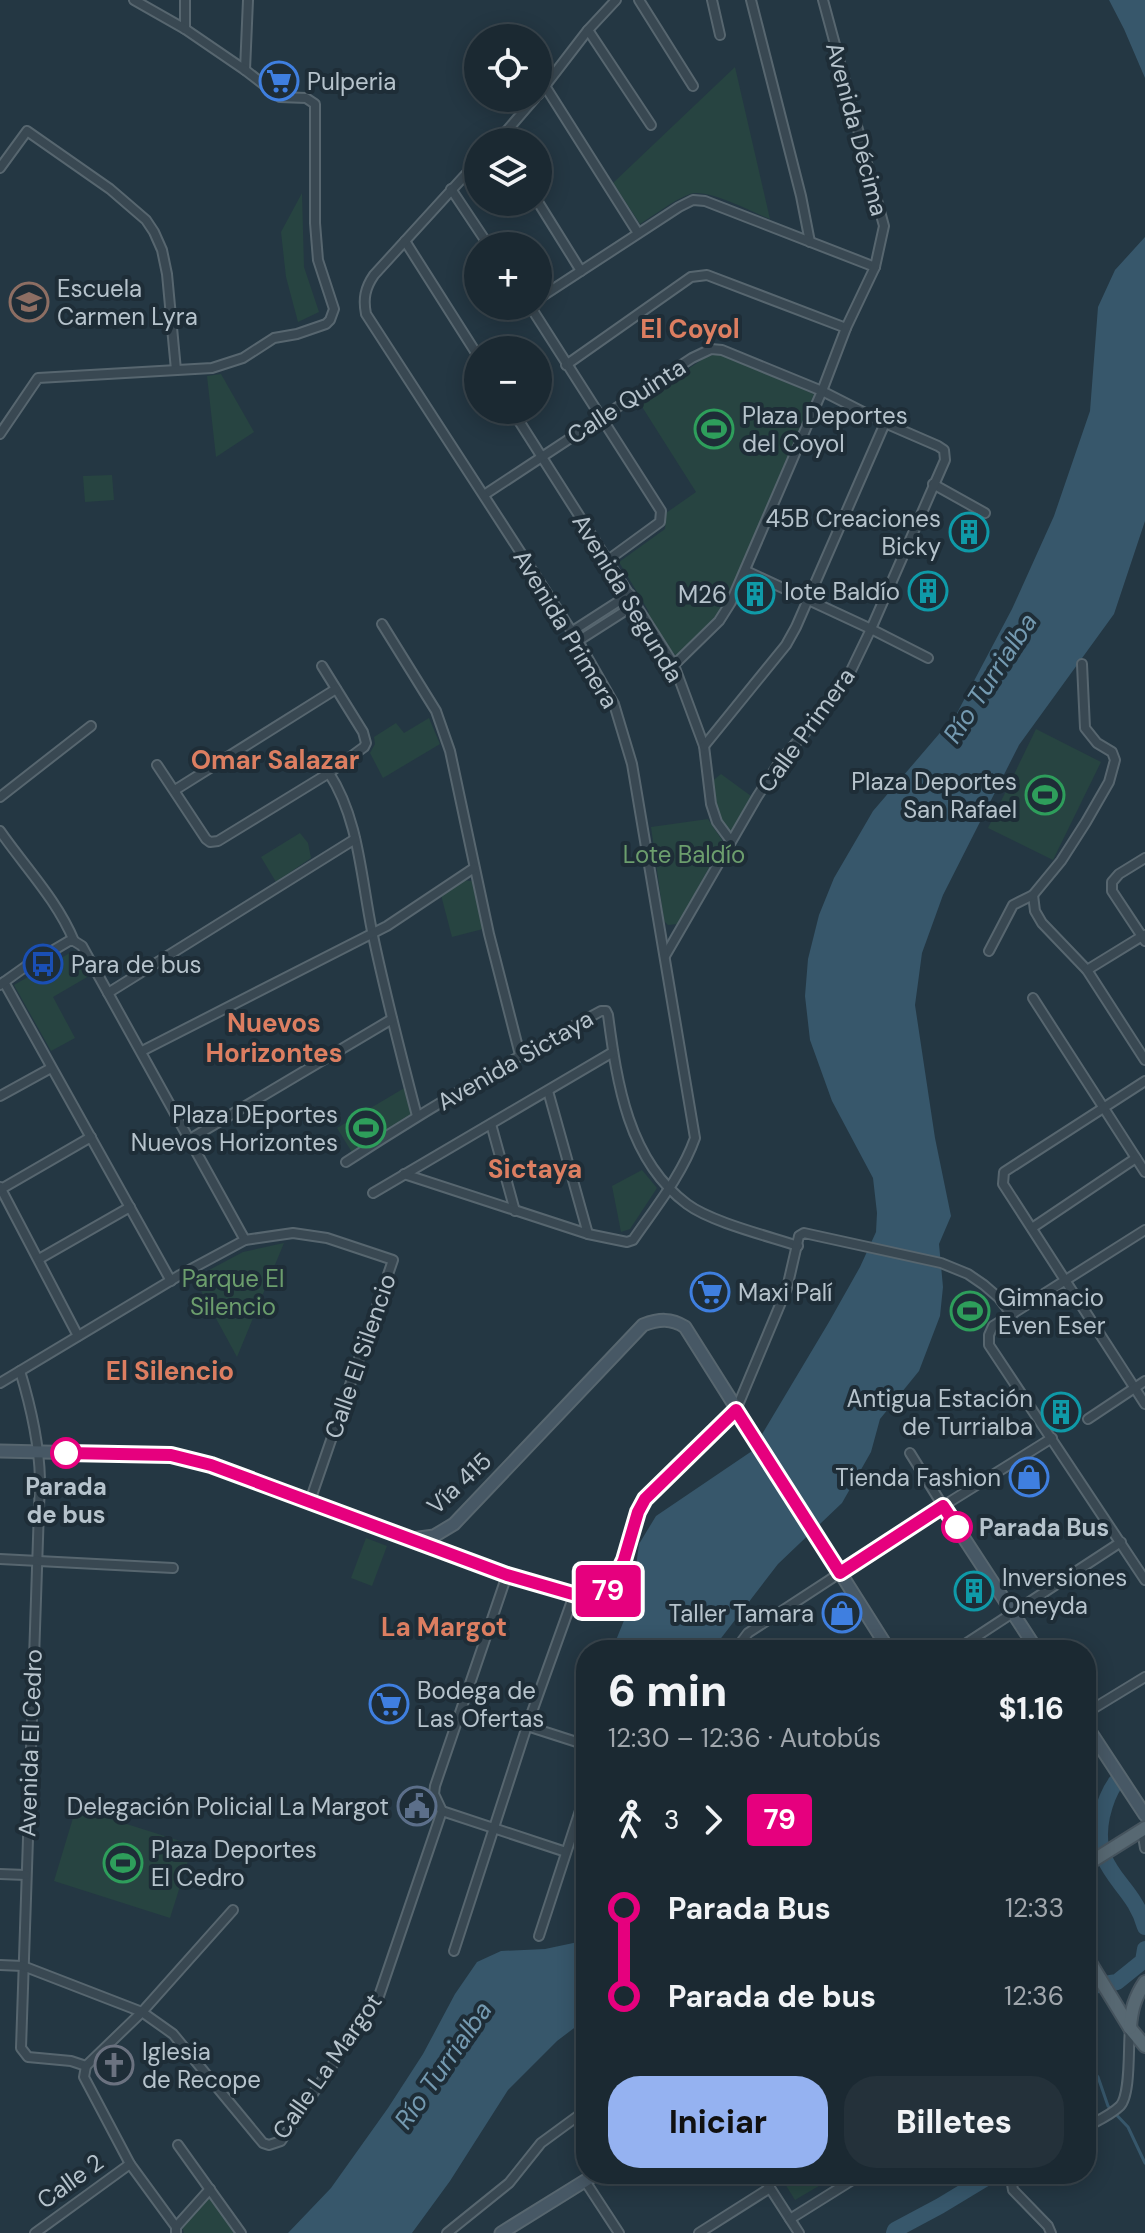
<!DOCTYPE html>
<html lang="es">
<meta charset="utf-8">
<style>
:root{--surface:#1b2932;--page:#24313a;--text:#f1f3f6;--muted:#a0a6ac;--line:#39454d;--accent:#95b2f1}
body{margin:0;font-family:"DM Sans",sans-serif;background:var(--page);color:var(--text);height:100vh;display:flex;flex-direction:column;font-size:30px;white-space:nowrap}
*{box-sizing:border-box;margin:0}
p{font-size:26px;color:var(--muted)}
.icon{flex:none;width:44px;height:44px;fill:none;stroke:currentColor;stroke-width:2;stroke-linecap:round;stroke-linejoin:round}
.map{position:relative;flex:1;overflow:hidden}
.drawer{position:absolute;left:576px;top:1640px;width:520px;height:544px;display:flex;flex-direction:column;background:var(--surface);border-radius:32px;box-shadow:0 4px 20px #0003,0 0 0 2px var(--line)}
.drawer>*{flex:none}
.badge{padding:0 16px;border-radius:6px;font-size:28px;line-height:52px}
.fabs{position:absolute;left:464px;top:24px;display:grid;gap:16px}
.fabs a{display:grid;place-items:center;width:88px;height:88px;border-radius:50%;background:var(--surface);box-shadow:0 4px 20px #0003,0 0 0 2px var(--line);font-size:40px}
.map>.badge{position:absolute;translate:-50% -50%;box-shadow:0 0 0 4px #fff}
.legs{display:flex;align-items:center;gap:12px;height:88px;padding:0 32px;font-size:26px}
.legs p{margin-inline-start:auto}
.overview{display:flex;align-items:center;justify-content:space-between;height:136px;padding:0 32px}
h1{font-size:44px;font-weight:800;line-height:60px}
.button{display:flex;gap:16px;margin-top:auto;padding:16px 32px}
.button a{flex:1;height:92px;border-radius:32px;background:var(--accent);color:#111;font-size:32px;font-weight:800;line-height:92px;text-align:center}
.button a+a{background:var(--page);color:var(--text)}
ul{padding:0 32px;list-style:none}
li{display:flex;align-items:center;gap:28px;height:88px;font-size:30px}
li i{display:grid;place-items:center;width:12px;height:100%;margin:0 10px;background:currentColor}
li i::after{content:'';width:20px;height:20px;margin:-10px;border:6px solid;border-radius:50%;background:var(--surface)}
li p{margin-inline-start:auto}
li:first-child i{background:linear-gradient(#0000 50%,currentColor 0)}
li:last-child i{background:linear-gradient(currentColor 50%,#0000 0)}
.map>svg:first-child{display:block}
.green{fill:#274441}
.water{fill:#37576b}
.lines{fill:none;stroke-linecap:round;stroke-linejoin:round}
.stream{stroke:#37576b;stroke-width:3}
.river{stroke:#37576b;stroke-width:16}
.street-casing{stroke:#57666f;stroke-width:12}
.secondary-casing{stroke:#57666f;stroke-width:15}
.primary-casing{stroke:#46545e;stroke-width:16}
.street{stroke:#394852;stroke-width:8}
.secondary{stroke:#475865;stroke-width:11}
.primary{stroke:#576872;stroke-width:12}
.line-1-casing{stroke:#fff;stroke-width:18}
.line-1{stroke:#e6007e;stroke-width:12}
.stop-1-dot{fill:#fff;stroke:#e6007e;stroke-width:4}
.labels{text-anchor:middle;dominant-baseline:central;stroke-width:8;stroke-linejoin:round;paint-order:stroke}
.poi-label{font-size:24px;fill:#b6c3cc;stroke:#1e2d37;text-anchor:start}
.street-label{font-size:24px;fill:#b6c3cc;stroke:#1e2d37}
.park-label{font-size:24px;fill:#6c9e6d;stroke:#1e2d37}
.stop-label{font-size:24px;font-weight:bold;fill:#b6c3cc;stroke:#1e2d37}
.neighbourhood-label{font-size:26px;font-weight:bold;fill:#dc7e61;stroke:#1e2d37}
.water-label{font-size:26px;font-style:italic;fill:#749ab1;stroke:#1e2d37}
</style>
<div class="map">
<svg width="1145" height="2233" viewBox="0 0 1145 2233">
<rect width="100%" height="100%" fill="#243743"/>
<g class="green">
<path d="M735 67 770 219C752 212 707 188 690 194 673 200 655 215 640 224L613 183Z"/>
<polygon points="302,193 304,267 319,312 298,322 286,277 281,232"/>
<polygon points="713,355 721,355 814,394 726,602 712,621 676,656 672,651 670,653 645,615 649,612 619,562 665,529 666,513 696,492 639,402 706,357"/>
<polygon points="221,374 254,432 216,457 207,376"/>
<polygon points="112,475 114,500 85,502 83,476"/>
<polygon points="429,718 440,744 383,778 370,753 375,744 374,737 396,723 404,733"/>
<polygon points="1036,729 1101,762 1053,860 988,828"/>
<polygon points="721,774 751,796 729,836 713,810 710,783"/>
<polygon points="708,819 722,840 722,844 678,924 668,925 664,921 651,827"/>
<polygon points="300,833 308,843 311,858 276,882 261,857"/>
<polygon points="461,880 472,881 483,929 452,937 441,895"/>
<polygon points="75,950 89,976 53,997 75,1038 51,1051 14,985"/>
<polygon points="406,1087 414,1115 353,1154 337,1128"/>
<polygon points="642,1170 657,1188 630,1229 621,1232 612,1186"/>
<polygon points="284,1243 237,1357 194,1278 243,1252"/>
<polygon points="366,1538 387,1546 372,1586 351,1578"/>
<polygon points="76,1808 193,1845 170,1918 54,1881"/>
<polygon points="779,2174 839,2174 795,2200"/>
<polygon points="210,2196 235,2233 184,2233 182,2227"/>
</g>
<g class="water">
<polygon points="1109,0 1145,0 1145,78 1124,29"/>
<polygon points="1145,237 1145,521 1114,614 1019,745 943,895 922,953 915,1005 935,1138 951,1216 939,1244 943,1287 940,1316 919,1371 880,1419 871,1452 842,1503 778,1564 712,1650 612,1650 625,1618 635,1574 639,1544 656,1516 752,1451 829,1322 860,1267 876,1232 877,1213 873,1178 832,1101 810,1040 805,996 808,959 819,915 834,878 873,811 957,713 1012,609 1054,516 1090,411 1098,307 1115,270"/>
<polygon points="586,1938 586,2019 557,2041 508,2090 450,2181 412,2233 288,2233 331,2188 388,2108 423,2054 455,1994 477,1962 501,1951 545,1949 578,1942"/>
</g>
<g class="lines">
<polyline class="stream" points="1086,2063 1098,2077 1108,2106 1128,2127 1145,2163"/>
<g class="river">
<path d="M1116 1782C1108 1793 1105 1803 1102 1816 1090 1873 1133 1881 1145 1927"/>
<polyline points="1086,1987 1117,1982 1143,1961 1145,1949"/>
<polyline points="894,2233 895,2230 940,2206 993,2174"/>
</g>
<g class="street-casing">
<g id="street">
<polyline points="639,0 693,86"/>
<polyline points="712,0 720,35"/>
<polyline points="751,0 801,196 810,242"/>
<polyline points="185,29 185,0"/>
<polyline points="588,30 651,125"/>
<polyline points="245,70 248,0"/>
<polyline points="545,86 638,233"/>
<polyline points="538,95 588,30 616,0"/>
<polyline points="497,142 535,98"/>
<polyline points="0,168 27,131 110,189 146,220 154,232 162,250 167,274 176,370"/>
<polyline points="451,189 489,246"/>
<polyline points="538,202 581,271"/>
<polyline points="405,241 478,356"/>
<polyline points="538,299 679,207 693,200 705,201 875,267"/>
<polyline points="530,306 661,511 660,522 608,560"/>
<polyline points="566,365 691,277 707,275 846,328"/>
<polyline points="512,410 674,665 704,746 711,804 717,822 731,841"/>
<polyline points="0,434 38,378 212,368 243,358 274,338 297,334 326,324 330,320 334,309 318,260 315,223 315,104 306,98 280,97 245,70 185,29 134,0"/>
<polyline points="933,484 985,513"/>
<polyline points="484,495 692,358 711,349 722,350 822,391 885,423 938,446 944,450 945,460 871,629 845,683 825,710 781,760 757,797 665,956"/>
<polyline points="746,571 871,629 928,658"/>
<polyline points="382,624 436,711 450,751 489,934 520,1055"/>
<polyline points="571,632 630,594"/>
<polyline points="578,641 636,604"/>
<polyline points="674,665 719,621 731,602 822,391 846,328 875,267 884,226 823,0"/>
<polyline points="704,746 786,645 796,627 885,423"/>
<polyline points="157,765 206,839 210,842 218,841 329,773 364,747 366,743 363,732 322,666"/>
<path d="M329 773C359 819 361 878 372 931 385 993 401 1055 417 1116"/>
<polyline points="175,790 336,689"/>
<polyline points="0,797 91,726"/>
<path d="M0 831C25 867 57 900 74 941"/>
<polyline points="1145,858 1119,874 1112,882 1112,891 1145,941"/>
<polyline points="1033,895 1035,911 1042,923 1087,970 1145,1060"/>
<polyline points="989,951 1013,905 1033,895 1061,861 1086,822 1109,782 1115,760 1112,752 1097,743 1085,728 1082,664"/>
<polyline points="1087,970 1144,935"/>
<polyline points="4,982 171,1281"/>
<polyline points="0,985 25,967 69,941 74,941 82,946 245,1240"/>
<polyline points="108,993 355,839"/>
<polyline points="1033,998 1145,1172"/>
<polyline points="142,1051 387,926 474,868"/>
<polyline points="1145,1081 1004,1172 1003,1184 1145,1404"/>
<polyline points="548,1091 588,1234"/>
<polyline points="0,1096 51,1068"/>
<polyline points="491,1124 515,1211"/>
<polyline points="190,1139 392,1019"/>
<path d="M346 1162C429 1108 514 1058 601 1011H606L608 1015C617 1083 628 1160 687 1204 711 1222 768 1236 798 1246"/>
<path d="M404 1174 588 1234 627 1242 633 1240C655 1208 682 1175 695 1138L632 764 614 704 578 641 366 314C363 299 365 288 374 275L478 161"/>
<polyline points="0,1187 78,1336"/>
<polyline points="1,1189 91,1137"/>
<polyline points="373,1193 613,1052"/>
<polyline points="1032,1228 1136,1158"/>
<polyline points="1145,1230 993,1326 989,1335 989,1345 1145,1580"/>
<polyline points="39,1259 130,1207"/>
<path d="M20 1371C31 1407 39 1441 40 1479L21 2048 28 2057 71 2061 86 2066"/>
<polyline points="0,1383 180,1275 245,1240 293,1233 327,1238 393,1260 310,1501"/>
<polyline points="1088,1419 1145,1381"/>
<polyline points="910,1453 943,1506 1052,1438"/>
<path d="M413 1539C456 1559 501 1573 546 1586 559 1590 574 1598 587 1599 593 1599 599 1598 604 1594 624 1579 633 1523 645 1499L736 1410 787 1288 799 1236 804 1233 941 1263 968 1274 984 1285 999 1298 1012 1315"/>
<polyline points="0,1559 173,1568"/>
<polyline points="745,1650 742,1641 748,1633 840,1573"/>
<polyline points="956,1650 1121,1542"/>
<polyline points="1086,1713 1145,1677"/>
<polyline points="527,1726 586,1745"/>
<polyline points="442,1811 566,1852"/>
<polyline points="1142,1830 1145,1848"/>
<polyline points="0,1874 26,1875"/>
<polyline points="539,1936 586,1792"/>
<polyline points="454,1951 527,1726 574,1595"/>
<polyline points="0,1965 23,1966 142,2012 173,2034 263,2143 269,2145 281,2141 379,1996 442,1811 434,1794 435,1786 507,1575"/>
<polyline points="86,2066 142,2012 233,1910"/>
<polyline points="86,2066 84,2077 130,2164 176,2227"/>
<path d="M1086 2127C1097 2121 1111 2115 1120 2106 1131 2095 1128 2046 1130 2029"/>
<polyline points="178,2145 241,2233"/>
<polyline points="761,2174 799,2233"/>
<polyline points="1013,2174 1011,2178 1013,2190 1048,2226 1051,2233"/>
<polyline points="585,2181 619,2233"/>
<polyline points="790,2219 862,2174"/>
<polyline points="176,2232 176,2227 210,2189"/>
<polyline points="35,2233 130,2164"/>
<polyline points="447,2233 509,2183 541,2143 586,2110"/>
<polyline points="699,2233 770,2188"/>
</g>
</g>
<g class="secondary-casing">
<g id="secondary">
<path d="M0 1451 171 1455 211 1465 412 1539 434 1536 454 1524 643 1325C659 1319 671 1318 685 1327L889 1650"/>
<polyline points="840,1573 943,1506 1037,1650"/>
<polyline points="1086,1725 1145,1815"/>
<polyline points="501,2233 596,2174"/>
</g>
</g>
<g class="primary-casing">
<g id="primary">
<polyline points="1086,1865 1145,1828"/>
<polyline points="1086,1956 1130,2028 1145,2046"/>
<path d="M1130 2028C1131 2010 1135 1997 1145 1982"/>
</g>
</g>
<use href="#street" class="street"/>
<use href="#secondary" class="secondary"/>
<use href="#primary" class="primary"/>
</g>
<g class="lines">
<g class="line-1-casing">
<polyline id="line-1" points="66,1453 171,1455 211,1465 507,1575 590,1599 604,1594 610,1589 624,1560 638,1512 645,1499 736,1410 840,1573 943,1506 957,1527"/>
</g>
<use href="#line-1" class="line-1"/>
</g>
<defs>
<g id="supermarket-ring" transform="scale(2)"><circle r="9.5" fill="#1e2d37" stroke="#3f7fe0" stroke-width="1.5"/><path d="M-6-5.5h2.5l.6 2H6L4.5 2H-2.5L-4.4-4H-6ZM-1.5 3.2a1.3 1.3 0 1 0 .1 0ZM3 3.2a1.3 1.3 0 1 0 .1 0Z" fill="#3f7fe0"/></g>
<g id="school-ring" transform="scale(2)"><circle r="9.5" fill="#1e2d37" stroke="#8d6e63" stroke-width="1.5"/><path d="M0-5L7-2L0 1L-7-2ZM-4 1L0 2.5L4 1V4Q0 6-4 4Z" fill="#8d6e63"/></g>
<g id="stadium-ring" transform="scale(2)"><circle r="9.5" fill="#1e2d37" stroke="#2e9e5b" stroke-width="1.5"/><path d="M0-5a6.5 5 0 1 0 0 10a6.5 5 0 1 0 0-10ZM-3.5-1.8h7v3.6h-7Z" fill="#2e9e5b"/></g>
<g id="building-ring" transform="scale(2)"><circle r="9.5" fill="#1e2d37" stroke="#0f9aa8" stroke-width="1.5"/><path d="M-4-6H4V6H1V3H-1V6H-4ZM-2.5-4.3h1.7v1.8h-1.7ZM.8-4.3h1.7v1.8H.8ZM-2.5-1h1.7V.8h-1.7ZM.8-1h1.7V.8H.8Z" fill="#0f9aa8"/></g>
<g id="bus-ring" transform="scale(2)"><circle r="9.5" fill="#1e2d37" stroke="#1a4fb4" stroke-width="1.5"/><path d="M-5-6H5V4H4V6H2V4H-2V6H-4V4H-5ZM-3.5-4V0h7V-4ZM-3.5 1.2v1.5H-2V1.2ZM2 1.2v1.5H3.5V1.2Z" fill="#1a4fb4"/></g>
<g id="shop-ring" transform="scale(2)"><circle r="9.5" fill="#1e2d37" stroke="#3f7fe0" stroke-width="1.5"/><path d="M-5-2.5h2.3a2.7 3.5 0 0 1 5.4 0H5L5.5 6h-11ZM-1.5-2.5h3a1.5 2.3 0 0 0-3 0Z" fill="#3f7fe0"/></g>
<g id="civic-ring" transform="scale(2)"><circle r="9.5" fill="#1e2d37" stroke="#5c6f8a" stroke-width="1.5"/><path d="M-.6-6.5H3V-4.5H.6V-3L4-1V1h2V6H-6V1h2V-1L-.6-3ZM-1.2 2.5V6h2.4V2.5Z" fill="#5c6f8a"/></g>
<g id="church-ring" transform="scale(2)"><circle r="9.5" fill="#1e2d37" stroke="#6b7280" stroke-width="1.5"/><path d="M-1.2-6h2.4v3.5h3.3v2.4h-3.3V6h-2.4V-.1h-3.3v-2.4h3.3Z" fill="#6b7280"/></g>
</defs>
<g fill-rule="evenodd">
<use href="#supermarket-ring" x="279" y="81"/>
<use href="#school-ring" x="29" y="302"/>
<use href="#stadium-ring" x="714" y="429"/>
<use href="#building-ring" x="969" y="532"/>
<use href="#building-ring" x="928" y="591"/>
<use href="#building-ring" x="755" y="594"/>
<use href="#stadium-ring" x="1045" y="795"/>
<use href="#bus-ring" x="43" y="964"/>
<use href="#stadium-ring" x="366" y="1128"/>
<use href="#supermarket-ring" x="710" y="1292"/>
<use href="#stadium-ring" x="970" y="1311"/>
<use href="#building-ring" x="1061" y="1412"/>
<use href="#shop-ring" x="1029" y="1477"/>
<use href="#building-ring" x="974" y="1591"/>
<use href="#shop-ring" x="842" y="1613"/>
<use href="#supermarket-ring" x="389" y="1704"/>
<use href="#civic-ring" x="417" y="1806"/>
<use href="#stadium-ring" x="123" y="1863"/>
<use href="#church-ring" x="114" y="2065"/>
</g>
<g class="stop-1-dot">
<circle cx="66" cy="1453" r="14"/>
<circle cx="957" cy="1527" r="14"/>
</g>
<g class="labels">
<g class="poi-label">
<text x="307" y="81">Pulperia</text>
<text x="57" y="288">Escuela<tspan x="57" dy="28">Carmen Lyra</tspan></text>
<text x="742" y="415">Plaza Deportes<tspan x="742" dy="28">del Coyol</tspan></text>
<text x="941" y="518" text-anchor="end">45B Creaciones<tspan x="941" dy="28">Bicky</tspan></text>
<text x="900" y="591" text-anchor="end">lote Baldío</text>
<text x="727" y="594" text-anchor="end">M26</text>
<text x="1017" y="781" text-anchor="end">Plaza Deportes<tspan x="1017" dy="28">San Rafael</tspan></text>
<text x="71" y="964">Para de bus</text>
<text x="338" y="1114" text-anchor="end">Plaza DEportes<tspan x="338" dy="28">Nuevos Horizontes</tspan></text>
<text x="738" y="1292">Maxi Palí</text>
<text x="998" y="1297">Gimnacio<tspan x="998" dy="28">Even Eser</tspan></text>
<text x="1033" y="1398" text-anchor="end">Antigua Estación<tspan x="1033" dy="28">de Turrialba</tspan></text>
<text x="1001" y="1477" text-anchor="end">Tienda Fashion</text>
<text x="1002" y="1577">Inversiones<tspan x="1002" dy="28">Oneyda</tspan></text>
<text x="814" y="1613" text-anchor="end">Taller Tamara</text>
<text x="417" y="1690">Bodega de<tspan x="417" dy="28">Las Ofertas</tspan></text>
<text x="389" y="1806" text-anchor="end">Delegación Policial La Margot</text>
<text x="151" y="1849">Plaza Deportes<tspan x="151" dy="28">El Cedro</tspan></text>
<text x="142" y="2051">Iglesia<tspan x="142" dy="28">de Recope</tspan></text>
</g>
<g class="street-label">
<text transform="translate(857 129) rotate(75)">Avenida Décima</text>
<text transform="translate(626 401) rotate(-33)">Calle Quinta</text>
<text transform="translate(628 598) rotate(59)">Avenida Segunda</text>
<text transform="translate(566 629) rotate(59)">Avenida Primera</text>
<text transform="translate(806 730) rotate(-54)">Calle Primera</text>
<text transform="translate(515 1060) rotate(-30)">Avenida Sictaya</text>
<text transform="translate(360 1356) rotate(-71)">Calle El Silencio</text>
<text transform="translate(459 1483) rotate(-43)">Vía 415</text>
<text transform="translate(30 1743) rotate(-88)">Avenida El Cedro</text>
<text transform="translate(327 2066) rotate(-55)">Calle La Margot</text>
<text transform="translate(70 2181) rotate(-36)">Calle 2</text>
</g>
<g class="park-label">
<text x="684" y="854">Lote Baldío</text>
<text x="233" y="1278">Parque El<tspan x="233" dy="28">Silencio</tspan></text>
</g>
<g class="stop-label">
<text x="66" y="1486">Parada<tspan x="66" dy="28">de bus</tspan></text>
<text x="979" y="1527" text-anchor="start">Parada Bus</text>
</g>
<g class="neighbourhood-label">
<text x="690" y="329">El Coyol</text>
<text x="275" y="760">Omar Salazar</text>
<text x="274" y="1023">Nuevos<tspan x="274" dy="30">Horizontes</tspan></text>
<text x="535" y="1169">Sictaya</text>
<text x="170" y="1371">El Silencio</text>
<text x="444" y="1627">La Margot</text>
</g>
<g class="water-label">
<text transform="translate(990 678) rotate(-57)">Río Turrialba</text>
<text transform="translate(443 2065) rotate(-55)">Río Turrialba</text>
</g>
</g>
</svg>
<div class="fabs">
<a><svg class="icon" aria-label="locate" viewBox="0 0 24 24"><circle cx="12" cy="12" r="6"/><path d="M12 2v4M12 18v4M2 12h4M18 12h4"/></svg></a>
<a><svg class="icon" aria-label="layers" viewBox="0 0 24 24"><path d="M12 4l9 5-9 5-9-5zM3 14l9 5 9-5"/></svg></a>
<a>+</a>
<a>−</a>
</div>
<b class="badge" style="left:608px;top:1591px;background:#e6007e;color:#fff">79</b>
<section class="drawer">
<div class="overview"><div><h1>6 min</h1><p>12:30 – 12:36 · Autobús</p></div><b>$1.16</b></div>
<div class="legs"><svg class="icon" aria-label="walk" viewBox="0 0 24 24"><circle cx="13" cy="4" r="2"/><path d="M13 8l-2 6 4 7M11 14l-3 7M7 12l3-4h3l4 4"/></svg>3<svg class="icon" aria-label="forward" viewBox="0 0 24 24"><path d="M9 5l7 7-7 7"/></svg><b class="badge" style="background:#e6007e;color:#fff">79</b></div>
<ul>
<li><i style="color:#e6007e"></i><b>Parada Bus</b><p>12:33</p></li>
<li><i style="color:#e6007e"></i><b>Parada de bus</b><p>12:36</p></li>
</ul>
<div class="button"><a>Iniciar</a><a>Billetes</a></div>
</section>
</div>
